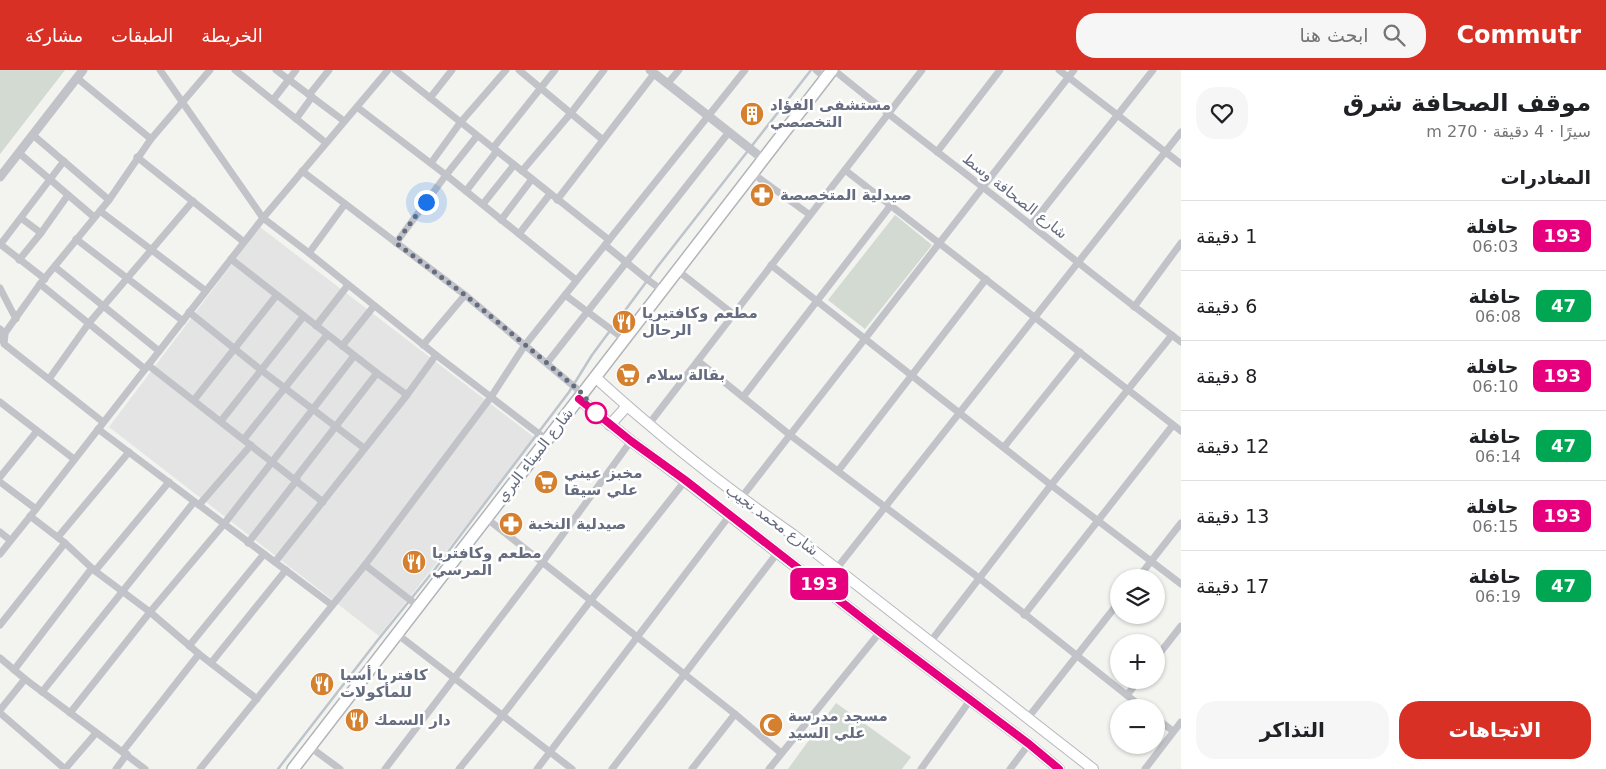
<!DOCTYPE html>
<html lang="ar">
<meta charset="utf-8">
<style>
:root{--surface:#fff;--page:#f6f6f6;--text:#202124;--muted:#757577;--line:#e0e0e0;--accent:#d93025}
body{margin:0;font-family:"DejaVu Sans",Vazirmatn,sans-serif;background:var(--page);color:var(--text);direction:rtl;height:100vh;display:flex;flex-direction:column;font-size:19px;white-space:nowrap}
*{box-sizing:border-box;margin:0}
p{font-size:16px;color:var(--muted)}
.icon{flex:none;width:28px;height:28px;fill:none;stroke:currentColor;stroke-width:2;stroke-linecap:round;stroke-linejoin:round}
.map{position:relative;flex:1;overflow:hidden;direction:ltr}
.panel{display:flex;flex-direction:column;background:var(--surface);width:425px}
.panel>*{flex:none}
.badge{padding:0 10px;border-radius:8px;font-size:18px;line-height:32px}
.buttons{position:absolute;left:1110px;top:499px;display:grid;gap:10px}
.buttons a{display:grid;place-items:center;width:55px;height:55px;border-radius:50%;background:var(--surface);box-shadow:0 1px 4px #0004;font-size:25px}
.you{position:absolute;width:25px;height:25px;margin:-12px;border:4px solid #fff;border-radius:50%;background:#1a73e8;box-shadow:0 0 0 8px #1a73e833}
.map>.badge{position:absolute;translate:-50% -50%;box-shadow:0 0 0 2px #fff}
h2{padding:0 15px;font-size:19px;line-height:45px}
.round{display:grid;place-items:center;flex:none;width:52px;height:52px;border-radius:20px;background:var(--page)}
.head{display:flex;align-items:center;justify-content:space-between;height:85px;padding:0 15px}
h1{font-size:24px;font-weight:600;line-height:38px}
.primary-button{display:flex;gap:10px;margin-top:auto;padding:10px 15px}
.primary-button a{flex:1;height:58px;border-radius:20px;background:var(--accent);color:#fff;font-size:20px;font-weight:600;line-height:58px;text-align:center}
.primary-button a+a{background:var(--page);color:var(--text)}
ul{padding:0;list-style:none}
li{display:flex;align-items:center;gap:15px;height:70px;padding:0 15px;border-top:1px solid var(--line)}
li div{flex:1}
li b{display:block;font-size:19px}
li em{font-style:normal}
li .badge{min-width:55px;font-weight:700;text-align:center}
header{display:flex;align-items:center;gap:30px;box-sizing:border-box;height:70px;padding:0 25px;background:var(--accent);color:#fff}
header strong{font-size:24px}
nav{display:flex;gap:28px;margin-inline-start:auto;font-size:18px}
.search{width:350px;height:45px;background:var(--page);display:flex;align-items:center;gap:12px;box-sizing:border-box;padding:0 18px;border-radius:20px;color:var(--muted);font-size:19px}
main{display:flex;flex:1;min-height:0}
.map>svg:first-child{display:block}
.built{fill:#e3e4e3}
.green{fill:#d2dad1}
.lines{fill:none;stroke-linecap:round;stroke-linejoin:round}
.stream{stroke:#bdc4cb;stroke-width:2.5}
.secondary-casing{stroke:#b6b8be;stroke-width:12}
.trunk-casing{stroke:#b2b4b8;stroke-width:14}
.minor{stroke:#c2c3c8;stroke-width:7}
.tertiary{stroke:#c2c3c8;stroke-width:9}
.secondary{stroke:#fff;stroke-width:10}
.trunk{stroke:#fff;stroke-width:11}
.line-casing{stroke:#fff;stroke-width:11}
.line{stroke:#e6007e;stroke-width:8}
.walk{stroke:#656c7f;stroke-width:5;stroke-dasharray:0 9}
.stop-dot{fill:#fff;stroke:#e6007e;stroke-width:2.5}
.labels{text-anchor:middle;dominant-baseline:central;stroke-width:5;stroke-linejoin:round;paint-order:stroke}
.poi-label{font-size:15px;font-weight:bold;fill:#656c7f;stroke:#fff;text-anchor:start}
.street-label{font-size:15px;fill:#656c7f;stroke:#fff}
</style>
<header>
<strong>Commutr</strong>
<div class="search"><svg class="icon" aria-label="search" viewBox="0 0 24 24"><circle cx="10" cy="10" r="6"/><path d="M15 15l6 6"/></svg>ابحث هنا</div>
<nav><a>الخريطة</a><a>الطبقات</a><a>مشاركة</a></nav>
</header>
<main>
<section class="panel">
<div class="head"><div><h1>موقف الصحافة شرق</h1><p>سيرًا · 4 دقيقة · 270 m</p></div><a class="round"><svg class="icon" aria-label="heart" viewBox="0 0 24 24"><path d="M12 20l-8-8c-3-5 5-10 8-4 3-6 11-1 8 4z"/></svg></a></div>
<h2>المغادرات</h2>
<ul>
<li><span class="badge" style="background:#e6007e;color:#fff">193</span><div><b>حافلة</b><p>06:03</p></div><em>1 دقيقة</em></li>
<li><span class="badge" style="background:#00a651;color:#fff">47</span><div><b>حافلة</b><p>06:08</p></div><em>6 دقيقة</em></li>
<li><span class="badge" style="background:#e6007e;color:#fff">193</span><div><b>حافلة</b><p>06:10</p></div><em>8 دقيقة</em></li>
<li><span class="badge" style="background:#00a651;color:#fff">47</span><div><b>حافلة</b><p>06:14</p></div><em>12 دقيقة</em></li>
<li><span class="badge" style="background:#e6007e;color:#fff">193</span><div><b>حافلة</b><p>06:15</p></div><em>13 دقيقة</em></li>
<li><span class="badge" style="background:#00a651;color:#fff">47</span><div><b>حافلة</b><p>06:19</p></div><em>17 دقيقة</em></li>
</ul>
<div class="primary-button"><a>الاتجاهات</a><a>التذاكر</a></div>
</section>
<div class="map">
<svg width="1181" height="699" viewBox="0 0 1181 699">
<rect width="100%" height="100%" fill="#f3f4f0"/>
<polygon class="built" points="260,157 535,368 379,566 109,357"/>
<g class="green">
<polygon points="0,0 65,0 0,84"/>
<polygon points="895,145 932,175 865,259 828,230"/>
<polygon points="836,633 911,687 902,699 788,699"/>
</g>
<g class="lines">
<polyline class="stream" points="278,699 377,571 435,499 569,322 592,285 658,196 811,0"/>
<g class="secondary-casing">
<g id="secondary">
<path d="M595 307C657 364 723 416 792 464L1093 699"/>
<polyline points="579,329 631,371 685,411 880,562 1029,674 1059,699"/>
<polyline points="610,355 627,336"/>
</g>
</g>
<g class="trunk-casing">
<polyline id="trunk" points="293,699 832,0"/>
</g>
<g class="minor">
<polyline points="160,0 263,148 309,183 436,285 547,370"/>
<polyline points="235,0 325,72"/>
<polyline points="276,0 344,51"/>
<polyline points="395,0 609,170"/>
<polyline points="519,0 603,70"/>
<polyline points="816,0 825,8"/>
<path d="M834 0C898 53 966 103 1031 155 1081 195 1130 234 1181 272"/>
<polyline points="1059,0 1181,94"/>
<polyline points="77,8 151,69"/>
<polyline points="667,14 679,0"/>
<polyline points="309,25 329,0"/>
<polyline points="430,28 452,0"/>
<polyline points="273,30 296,0"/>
<polyline points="357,37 446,105 576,210"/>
<polyline points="296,49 312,27"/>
<polyline points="33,65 109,130"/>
<polyline points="493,78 555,0"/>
<polyline points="937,82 1000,0"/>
<polyline points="19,83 94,147"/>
<polyline points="137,87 244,172"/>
<polyline points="431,93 460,53 506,0"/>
<polyline points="845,100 1181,361"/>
<polyline points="302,101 465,225 583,324"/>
<polyline points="522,101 571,43 604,0"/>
<polyline points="752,103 810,145"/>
<polyline points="466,121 497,81"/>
<polyline points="557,130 654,4"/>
<polyline points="483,134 514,95"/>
<polyline points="100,141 206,221"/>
<polyline points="21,148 41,163"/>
<polyline points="501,150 532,109"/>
<polyline points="1031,155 1153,0"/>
<polyline points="519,164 550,124"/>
<polyline points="76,169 183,251"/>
<polyline points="396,173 446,105 477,66"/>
<polyline points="0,174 45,209"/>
<polyline points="0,175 64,91"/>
<polyline points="605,175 648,210 662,220"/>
<polyline points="309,183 345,134"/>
<polyline points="231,189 377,303 407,325 436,285"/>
<polyline points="19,190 41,163 68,125"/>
<polyline points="771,195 1051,415 1181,514"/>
<polyline points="55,197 159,281"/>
<polyline points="677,200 733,244"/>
<polyline points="40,214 145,299"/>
<polyline points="0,218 16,249"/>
<polyline points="565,225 624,269"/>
<polyline points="1134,237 1181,173"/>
<polyline points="189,242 261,300 364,378"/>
<polyline points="316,256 348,215"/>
<polyline points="0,259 5,264 4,274 103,352"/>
<polyline points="0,270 40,214 109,130 151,69 210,0"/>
<polyline points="423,275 465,225"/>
<polyline points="342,276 374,236"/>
<polyline points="698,291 790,365 979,508 1143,638"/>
<polyline points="547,293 729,62"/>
<polyline points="148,295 323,432"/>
<polyline points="49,309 89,253 193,131"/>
<polyline points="743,327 891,135"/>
<polyline points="194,330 276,226"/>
<polyline points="0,332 74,389"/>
<polyline points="221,351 303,247"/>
<polyline points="649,354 922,0"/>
<polyline points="98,359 332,535"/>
<polyline points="244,369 327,265"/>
<polyline points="1004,377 1080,282"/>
<polyline points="838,401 986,209"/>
<polyline points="0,407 37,361"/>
<polyline points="295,409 377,303"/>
<polyline points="0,412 36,439"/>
<polyline points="741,428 1074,0"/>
<polyline points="199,435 251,375"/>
<polyline points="30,446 65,473 95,501 150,542 199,584 257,629"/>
<polyline points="486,448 735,644 781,683"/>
<polyline points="0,462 10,470"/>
<polyline points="58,467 129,382"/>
<polyline points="248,473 297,410"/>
<polyline points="0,484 36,439 263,148 388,0"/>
<polyline points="275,492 407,325"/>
<polyline points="365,495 418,536"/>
<polyline points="837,498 1181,62"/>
<polyline points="95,501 169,412"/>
<polyline points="1138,508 1181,453"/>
<polyline points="1024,545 1173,355"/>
<polyline points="0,555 65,473"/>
<polyline points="397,564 572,699"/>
<polyline points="931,571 1051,415 1172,265"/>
<polyline points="189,576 264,484"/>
<polyline points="0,588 25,609 145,699"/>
<polyline points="1156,588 1181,556"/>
<polyline points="211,593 286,500"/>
<polyline points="14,600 92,498"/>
<polyline points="42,622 194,432"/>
<polyline points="1127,625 1139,610"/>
<polyline points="0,640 25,609"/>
<polyline points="0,643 65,699"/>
<polyline points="70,643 150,542 224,454 354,286"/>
<polyline points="1156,648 1173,661"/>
<polyline points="1027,649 1119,532"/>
<polyline points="310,677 340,699"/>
<polyline points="123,681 199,584"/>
<polyline points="65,699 96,663"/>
<polyline points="116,699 127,684"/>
<polyline points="200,699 365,495 491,327 525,275 745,0"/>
<polyline points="385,699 542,493 631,371"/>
<polyline points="459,699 502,646 591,530 685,411"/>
<polyline points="537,699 730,445"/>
<polyline points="612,699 778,482"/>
<polyline points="692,699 735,644"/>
<polyline points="769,699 880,562"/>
<polyline points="921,699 971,629"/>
<polyline points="1010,699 1029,674"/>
<polyline points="1145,699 1181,652"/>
</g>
<g class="tertiary">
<polyline points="650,0 763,89"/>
<polyline points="0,107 83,0"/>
</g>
<use href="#secondary" class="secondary"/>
<use href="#trunk" class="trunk"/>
</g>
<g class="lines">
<g class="line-casing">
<polyline id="line" points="579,329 631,371 685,410 880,562 1029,674 1059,699"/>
</g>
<use href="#line" class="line"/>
<polyline class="walk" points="426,132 396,173 465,225 547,293 583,324 596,343"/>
</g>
<defs>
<g id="building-disc" transform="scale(1.25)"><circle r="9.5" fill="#d5802e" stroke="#fff"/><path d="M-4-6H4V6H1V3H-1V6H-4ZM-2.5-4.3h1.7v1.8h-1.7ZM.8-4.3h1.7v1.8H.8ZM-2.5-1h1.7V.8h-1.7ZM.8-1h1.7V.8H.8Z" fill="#fff"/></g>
<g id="pharmacy-disc" transform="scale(1.25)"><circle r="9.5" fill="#d5802e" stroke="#fff"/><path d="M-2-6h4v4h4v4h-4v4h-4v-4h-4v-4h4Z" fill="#fff"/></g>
<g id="restaurant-disc" transform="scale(1.25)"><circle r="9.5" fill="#d5802e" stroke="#fff"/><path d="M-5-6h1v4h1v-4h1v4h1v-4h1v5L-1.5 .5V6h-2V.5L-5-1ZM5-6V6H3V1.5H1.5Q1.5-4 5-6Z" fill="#fff"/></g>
<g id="supermarket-disc" transform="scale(1.25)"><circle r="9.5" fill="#d5802e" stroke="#fff"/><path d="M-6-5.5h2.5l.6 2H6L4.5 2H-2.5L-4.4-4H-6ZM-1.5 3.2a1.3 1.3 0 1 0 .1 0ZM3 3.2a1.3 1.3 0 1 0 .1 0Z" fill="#fff"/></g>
<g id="mosque-disc" transform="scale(1.25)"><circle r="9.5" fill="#d5802e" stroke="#fff"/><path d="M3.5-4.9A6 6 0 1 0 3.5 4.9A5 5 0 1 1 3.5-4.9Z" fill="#fff"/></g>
</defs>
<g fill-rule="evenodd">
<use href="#building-disc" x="752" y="44"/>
<use href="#pharmacy-disc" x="762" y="125"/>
<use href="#restaurant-disc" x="624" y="252"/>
<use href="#supermarket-disc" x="628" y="305"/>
<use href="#supermarket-disc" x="546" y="412"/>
<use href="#pharmacy-disc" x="511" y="454"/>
<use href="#restaurant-disc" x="414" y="492"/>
<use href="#restaurant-disc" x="322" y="614"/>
<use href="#restaurant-disc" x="357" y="650"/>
<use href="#mosque-disc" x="771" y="655"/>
</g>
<circle class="stop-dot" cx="596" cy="343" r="10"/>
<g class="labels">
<g class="poi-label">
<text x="770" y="35">مستشفى الفؤاد<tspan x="770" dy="17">التخصصي</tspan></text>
<text x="780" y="125">صيدلية المتخصصة</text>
<text x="642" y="243">مطعم وكافتيريا<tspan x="642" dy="17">الرحال</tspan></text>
<text x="646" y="305">بقالة سلام</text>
<text x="564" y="403">مخبز عيني<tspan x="564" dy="17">علي سيقا</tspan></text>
<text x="528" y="454">صيدلية النخبة</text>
<text x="432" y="483">مطعم وكافتريا<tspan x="432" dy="17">المرسي</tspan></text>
<text x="340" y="605">كافتريا أسيا<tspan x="340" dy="17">للمأكولات</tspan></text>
<text x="788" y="646">مسجد مدرسة<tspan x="788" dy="17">علي السيد</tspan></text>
<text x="374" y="650">دار السمك</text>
</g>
<g class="street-label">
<text transform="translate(1015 126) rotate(38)">شارع الصحافة وسط</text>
<text transform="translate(535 385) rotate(-52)">شارع الميناء البري</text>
<text transform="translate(772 450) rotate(36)">شارع محمد نجيب</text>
</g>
</g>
</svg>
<div class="buttons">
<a><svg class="icon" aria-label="layers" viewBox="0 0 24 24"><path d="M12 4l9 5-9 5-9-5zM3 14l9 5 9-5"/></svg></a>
<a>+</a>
<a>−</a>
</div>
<div class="you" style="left:426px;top:132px"></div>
<b class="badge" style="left:819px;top:514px;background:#e6007e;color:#fff">193</b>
</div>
</main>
